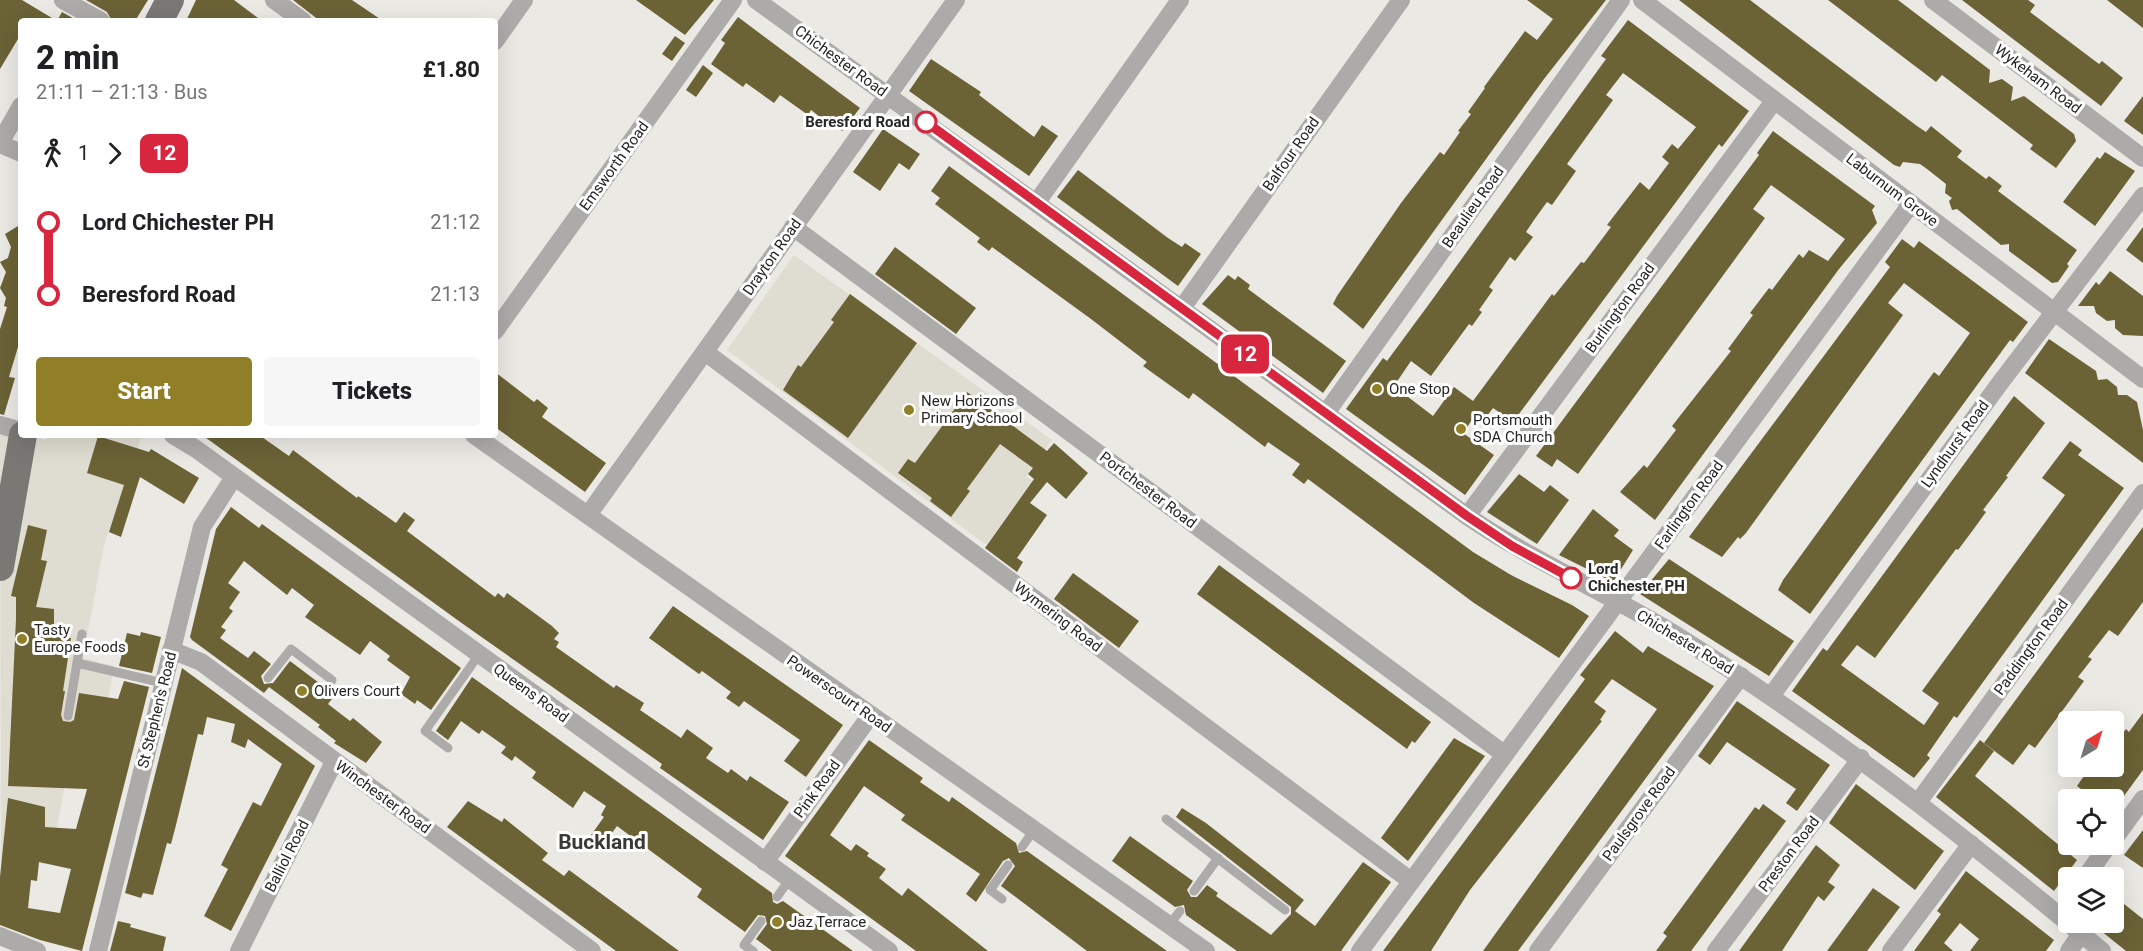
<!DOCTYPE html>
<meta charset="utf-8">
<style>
:root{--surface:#fff;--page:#f6f6f6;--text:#202124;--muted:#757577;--accent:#917f27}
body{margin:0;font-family:Roboto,sans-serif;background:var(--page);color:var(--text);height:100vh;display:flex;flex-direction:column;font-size:22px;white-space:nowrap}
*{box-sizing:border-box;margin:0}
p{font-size:20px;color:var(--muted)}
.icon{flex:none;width:33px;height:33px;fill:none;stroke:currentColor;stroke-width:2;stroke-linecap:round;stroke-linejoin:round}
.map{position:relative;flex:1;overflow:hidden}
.drawer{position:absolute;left:18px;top:18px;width:480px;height:420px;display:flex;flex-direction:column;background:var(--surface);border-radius:6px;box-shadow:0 6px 24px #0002}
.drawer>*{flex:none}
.badge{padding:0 12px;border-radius:9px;font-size:21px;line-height:39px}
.needle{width:39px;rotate:38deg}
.fabs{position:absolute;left:2058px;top:711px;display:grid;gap:12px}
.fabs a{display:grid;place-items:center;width:66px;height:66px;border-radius:6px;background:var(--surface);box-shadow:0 6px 24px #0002;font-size:30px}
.map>.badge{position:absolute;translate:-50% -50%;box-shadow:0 0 0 3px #fff}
.legs{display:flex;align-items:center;gap:9px;height:66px;padding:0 18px;font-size:20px}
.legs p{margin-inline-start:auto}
.overview{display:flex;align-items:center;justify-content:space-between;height:102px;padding:0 18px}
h1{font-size:33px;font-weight:800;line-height:45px}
.button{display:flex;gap:12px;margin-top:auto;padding:12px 18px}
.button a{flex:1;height:69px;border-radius:6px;background:var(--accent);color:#fff;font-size:24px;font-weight:800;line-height:69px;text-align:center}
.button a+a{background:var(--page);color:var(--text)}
ul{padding:0 18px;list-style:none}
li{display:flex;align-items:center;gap:21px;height:72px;font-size:22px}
li i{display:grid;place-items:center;width:9px;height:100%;margin:0 8px;background:currentColor}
li i::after{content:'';width:15px;height:15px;margin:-8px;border:4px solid;border-radius:50%;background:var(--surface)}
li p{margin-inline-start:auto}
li:first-child i{background:linear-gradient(#0000 50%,currentColor 0)}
li:last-child i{background:linear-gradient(currentColor 50%,#0000 0)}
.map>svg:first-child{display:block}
.built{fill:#dfddd1}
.building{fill:#6b6236;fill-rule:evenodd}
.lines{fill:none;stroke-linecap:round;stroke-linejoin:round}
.service{stroke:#acaba9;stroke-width:9}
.minor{stroke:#acaba9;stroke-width:18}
.primary{stroke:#797874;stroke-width:28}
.line-1-casing{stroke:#fff;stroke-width:14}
.line-1{stroke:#d7263d;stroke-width:9}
.stop-1-dot{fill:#fff;stroke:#d7263d;stroke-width:3}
.poi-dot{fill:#917f27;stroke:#fff;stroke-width:2}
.labels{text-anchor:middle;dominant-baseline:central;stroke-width:6;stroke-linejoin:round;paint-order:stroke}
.street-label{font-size:15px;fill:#272625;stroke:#fff}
.stop-label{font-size:15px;font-weight:bold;fill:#272625;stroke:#fff;text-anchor:end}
.poi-label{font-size:15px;fill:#272625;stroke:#fff;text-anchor:start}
.district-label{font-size:21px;font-weight:bold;fill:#3a3936;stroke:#fff}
</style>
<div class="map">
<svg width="2143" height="951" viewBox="0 0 2143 951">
<rect width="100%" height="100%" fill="#eae9e4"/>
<g class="built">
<polygon points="794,255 1052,440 1026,476 1032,481 986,545 727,350"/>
<polygon points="0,430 46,440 48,435 142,435 104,545 83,658 114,666 102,734 70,758 50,864 1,861"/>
</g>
<g class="building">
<polygon points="0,0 22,0 57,21 62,12 78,21 21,21 21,34 0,69"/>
<polygon points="86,0 148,0 135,21 112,21 107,12"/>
<polygon points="196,0 234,0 262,21 186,21"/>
<polygon points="293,0 352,0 383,21 320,21"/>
<polygon points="636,0 714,0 685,35"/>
<polygon points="1527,0 1606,0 1544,79 1363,329 1333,304 1337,296 1401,203 1440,152 1444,155 1460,132 1458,131 1471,114 1468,112 1485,88 1484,87 1525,31 1537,40 1553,19"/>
<polygon points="1679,0 1750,0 1917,126 1926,132 1931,126 1962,151 1957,157 1986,179 1989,176 2002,186 1998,191 2077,250 2067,264 2069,266 2058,282 2052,283 2009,251 2009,244 2001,245 1957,209 1952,210 1949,201 1952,198 1945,193 1946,184 1927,169 1920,164 1903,162 1900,167 1894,165"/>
<polygon points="1828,0 1898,0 1990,70 1989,83 2002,79 2013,87 2011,101 2024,96 2074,134 2076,141 2056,168 2030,149 2033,145 1942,75 1936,82"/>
<polygon points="1962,0 2028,0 2035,5 2030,12 2099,64 2102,61 2123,78 2101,106"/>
<polygon points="2107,0 2143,0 2143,28"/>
<polygon points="738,17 860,108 842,131 835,126 834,128 811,110 808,115 780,95 774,103 746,83 743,87 711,64 725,43 721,40"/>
<path d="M1628 20 1749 111 1722 147 1719 144 1513 422 1493 408 1484 420 1476 414 1463 433 1494 455 1465 495 1346 409 1383 358 1387 361 1432 300 1606 59 1601 56ZM1623 73 1696 127 1678 149 1672 144 1662 157 1669 163 1649 190 1640 182 1607 225 1611 227 1584 263 1581 262 1554 296 1552 294 1473 401 1454 387 1433 416 1395 387 1396 383 1411 361 1431 376 1469 324 1472 326 1482 312 1479 310 1493 290 1489 287 1510 257 1515 261 1533 237 1526 232 1534 220 1547 202 1552 205 1576 171 1567 164 1613 100 1606 95Z"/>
<polygon points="675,36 685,43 672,61 662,54"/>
<polygon points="931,59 981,92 979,95 1034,137 1042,125 1058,136 1029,176 909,91"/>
<polygon points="703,65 713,73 696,97 686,90"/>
<polygon points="2143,96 2143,135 2124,121"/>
<polygon points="883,129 920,154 909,170 899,163 880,191 853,172"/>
<polygon points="1773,131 1875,206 1872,210 1877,223 1839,269 1655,520 1620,492 1644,465 1647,468 1676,430 1672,426 1731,351 1728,349 1753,315 1750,313 1769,288 1772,290 1799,254 1803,258 1809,250 1828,261 1845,239 1771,185 1753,209 1765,218 1578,474 1557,459 1552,467 1536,456 1759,155 1757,153"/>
<polygon points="2105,152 2135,171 2095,226 2063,202 2097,157 2100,159"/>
<polygon points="949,166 1473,552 1511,575 1572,605 1589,616 1559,658 1474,603 1308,479 1304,484 1292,475 1300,464 1268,442 1265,447 1193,393 1189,399 1143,366 1147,362 1091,319 992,247 989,251 977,242 980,238 935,204 940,198 931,191"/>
<polygon points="1078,170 1168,238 1182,247 1185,243 1201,254 1178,286 1057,197"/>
<polygon points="18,226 21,226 21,337 9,377 15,378 4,415 0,414 0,329 7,307 4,306 6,298 0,288 6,272 0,262 8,258 11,247 5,234"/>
<polygon points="2143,227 2143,263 2126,250"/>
<polygon points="1902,239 1914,248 1919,241 2028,322 2013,342 2010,340 1810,614 1778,590 1783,580 1934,372 1939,376 1970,333 1904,283 1888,303 1903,315 1746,533 1740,539 1738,537 1722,557 1689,537 1890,267 1885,262"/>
<polygon points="895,247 976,308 956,334 875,274"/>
<polygon points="2110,271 2143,296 2143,336 2123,335 2115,328 2115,320 2107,321 2096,313 2094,306 2078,306 2096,282 2099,285"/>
<polygon points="1228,275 1235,280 1238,276 1250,285 1248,289 1346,361 1323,393 1202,304"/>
<polygon points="850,294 917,343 848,438 783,390 798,365 801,367 834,322 831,320"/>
<polygon points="2049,339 2096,371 2098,380 2107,379 2117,387 2118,395 2127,395 2137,402 2143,430 2143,463 2025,373"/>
<polygon points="495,372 534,402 537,399 548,408 542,417 606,463 585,492 495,427"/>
<polygon points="967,392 1047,451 1054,443 1088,473 1066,499 1047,482 1030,503 1047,515 1017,558 1023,562 1017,572 985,548 1034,479 1028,474 1033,468 1000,444 967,489 970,491 951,517 930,501 932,498 898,473 908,459 915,463"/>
<polygon points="2014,396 2045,423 2006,476 2008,477 1983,510 1986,512 1973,530 1958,550 1956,549 1875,658 1857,645 1841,665 1924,725 1939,703 1922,691 2065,495 2042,478 2070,441 2082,450 2078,455 2124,488 1962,711 1957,718 1954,716 1927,755 1930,758 1914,778 1792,691 1823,648 1827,651"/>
<polygon points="202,435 259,435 289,456 293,450 357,498 358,496 396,523 404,512 415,520 407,531 495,597 498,593 504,598 507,593 552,626 559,633 554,639 559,642 556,647 614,688 616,685 644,703 640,710 681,738 687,729 713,748 706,758 728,773 731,769 747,781 750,776 789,802 763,840 660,768 662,764 463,624"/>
<polygon points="98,436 149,452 151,449 199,478 184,504 140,477 121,537 109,532 124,485 87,473"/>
<polygon points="1519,474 1544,492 1550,485 1569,500 1537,544 1487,512"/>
<polygon points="231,507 259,528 262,524 461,668 431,710 417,700 415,704 401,694 410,677 387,660 390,656 370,641 360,655 305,617 314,605 292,588 287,595 244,561 228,583 240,592 229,608 233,611 221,627 226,630 220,638 248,658 254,651 271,664 261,676 264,684 273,683 290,661 335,695 328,704 350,721 353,718 382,742 366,763 334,743 336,741 318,727 320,725 269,687 264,693 192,640 190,637 216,529"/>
<polygon points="1593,509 1619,530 1614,536 1633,550 1613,582 1559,555"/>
<path d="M28 525 47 530 41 560 47 561 36 607 54 609V635L71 638 63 691H65L61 715 63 721 70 722 74 720 79 693 118 699 124 681 149 687 82 951 40 940 0 925V877L8 798 45 807V827L76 829 87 789 8 786 16 619V597L11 596ZM39 862 71 869 60 913 28 908 31 880 37 881Z"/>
<polygon points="2143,527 2143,602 2118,636 2109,630 2088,657 2092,659 2078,677 2084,681 2071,699 2035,748 2029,744 2013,765 1984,743"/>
<polygon points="1669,559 1794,641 1769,676 1640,594"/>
<polygon points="1219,565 1431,722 1415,743 1412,741 1407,749 1197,594"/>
<polygon points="1073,573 1139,621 1119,648 1054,599"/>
<polygon points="673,606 843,725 806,777 784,761 800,740 744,701 739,707 726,698 731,692 702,671 699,674 649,638"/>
<polygon points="1615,631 1643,653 1648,646 1714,686 1518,951 1483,951 1657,709 1612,679 1594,702 1606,711 1600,720 1602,721 1470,890 1431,951 1383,951 1585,679 1580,675"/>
<polygon points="141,632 161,637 152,673 119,666 127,633 140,636"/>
<polygon points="182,668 315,766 231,931 204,916 228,869 221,865 228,851 253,802 261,806 282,764 248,739 245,748 231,742 235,724 207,717 203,735 198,734 176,825 171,844 167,843 153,895 143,893 141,898 125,893"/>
<polygon points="472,677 772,893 773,902 777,904 783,901 853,951 772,951 756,939 767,924 765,916 758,915 745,932 697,897 702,889 617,826 599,851 586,842 604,817 601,815 606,806 584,791 573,808 532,778 536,772 515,756 512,761 501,753 506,747 482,730 479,734 461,721 448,740 436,731"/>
<polygon points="1737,701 1830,765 1797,811 1786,803 1796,789 1727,742 1710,765 1698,756"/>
<polygon points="2143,713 2143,770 2121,800 2073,800 2081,789 2077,786 2091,766 2114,766 2114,746 2126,729 2129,732"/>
<polygon points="1454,738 1485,756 1408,861 1381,838"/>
<polygon points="869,740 923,778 920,782 949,802 952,797 1016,843 1019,853 1027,851 1167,951 1087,951 1001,886 1015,866 1009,858 1003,861 976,902 966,894 980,874 901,820 905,815 864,786 830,835 851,851 856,844 869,853 867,856 886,869 879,878 902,896 908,888 988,951 916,951 785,856"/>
<polygon points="1980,740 1994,751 1975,776 2077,860 2054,891 1936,797"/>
<polygon points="1856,784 1944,851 1915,890 1829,823"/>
<polygon points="468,801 502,822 504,818 548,853 542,860 564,876 569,870 679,951 616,951 447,827"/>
<polygon points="1763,804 1786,821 1703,935 1691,951 1656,951 1667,936 1663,933 1701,881 1755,807 1759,810"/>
<polygon points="1182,808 1206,823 1304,900 1295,911 1315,926 1363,862 1391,882 1341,951 1237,951 1186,915 1184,905 1175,907 1112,861 1130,836 1193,881 1187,890 1191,897 1197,897 1207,885 1218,893 1216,896 1271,935 1291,914 1291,907 1176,817"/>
<polygon points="2143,830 2143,868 2124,855"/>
<polygon points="1816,845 1840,865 1828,882 1835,887 1824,901 1818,896 1782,951 1739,951"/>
<polygon points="1966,871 2054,940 2046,951 1970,951 1979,939 1960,923 1944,943 1953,951 1914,951 1941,914 1937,911"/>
<polygon points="1873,888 1900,907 1867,951 1827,951"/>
<polygon points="2114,896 2143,919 2143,951 2126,951 2090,922 2114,922"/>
<polygon points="118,921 131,924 130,927 166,937 163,951 110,951"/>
</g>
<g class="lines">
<g class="service">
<polyline points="77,663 82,634"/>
<polyline points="268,678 291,649 332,680"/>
<polyline points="68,716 77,663 163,683"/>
<polyline points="448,748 425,731 478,656"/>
<polyline points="1166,819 1285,910"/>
<polyline points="1022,847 1034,830"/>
<polyline points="1194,891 1218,858"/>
<polyline points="777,897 789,880"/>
<polyline points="1002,899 990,890 1008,865"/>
<polyline points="1169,925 1180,911"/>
<polyline points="753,951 744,945 761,921"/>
</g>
<g class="minor">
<polyline points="63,0 101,21"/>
<polyline points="274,0 303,21"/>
<path d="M756 0 1467 516C1536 563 1613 595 1684 640 1832 733 1968 839 2102 951"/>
<polyline points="1642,0 2143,379"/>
<polyline points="1933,0 2143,158"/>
<polyline points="495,41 524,0"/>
<polyline points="0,143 21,106"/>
<polyline points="0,144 21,153"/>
<polyline points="1037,202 1180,0"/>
<polyline points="793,227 1504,754"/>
<polyline points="1182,308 1401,0"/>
<polyline points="495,331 733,0"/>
<polyline points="705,352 1411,881"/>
<polyline points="1326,413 1621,0"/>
<polyline points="0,425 21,431"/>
<polyline points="173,435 196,449 889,951"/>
<polyline points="474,435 1206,951"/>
<polyline points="588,515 956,0"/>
<polyline points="1467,516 1774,101"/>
<polyline points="171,650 201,662 592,951"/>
<polyline points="1771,696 2000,383 2143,196"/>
<polyline points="1919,801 2143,493"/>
<polyline points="2114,839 2143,799"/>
<polyline points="765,862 870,716"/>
<polyline points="2085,878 2109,844"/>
<polyline points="0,936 37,951"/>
<polyline points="98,951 202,527 234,477"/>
<polyline points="239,951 334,762"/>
<polyline points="1360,951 1911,204"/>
<polyline points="1538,951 1741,676"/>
<polyline points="1716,951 1861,758"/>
<polyline points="1891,951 1971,844"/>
<polyline points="2069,951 2081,934"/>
</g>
<g class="primary">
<polyline points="159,21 170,0"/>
<polyline points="0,567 23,435"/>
</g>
</g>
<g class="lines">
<g class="line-1-casing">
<polyline id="line-1" points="926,122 1467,516 1512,546 1571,578"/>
</g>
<use href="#line-1" class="line-1"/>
</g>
<g class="stop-1-dot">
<circle cx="926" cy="122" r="10"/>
<circle cx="1571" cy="578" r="10"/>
</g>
<g class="poi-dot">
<circle cx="1377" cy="389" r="6"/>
<circle cx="909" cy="410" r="6"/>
<circle cx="1461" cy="429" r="6"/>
<circle cx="22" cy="639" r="6"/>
<circle cx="302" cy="691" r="6"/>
<circle cx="777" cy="922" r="6"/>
</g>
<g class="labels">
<g class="street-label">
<text transform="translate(841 61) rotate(36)">Chichester Road</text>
<text transform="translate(2038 79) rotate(37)">Wykeham Road</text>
<text transform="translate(1291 154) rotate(-55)">Balfour Road</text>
<text transform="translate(614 166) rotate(-54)">Emsworth Road</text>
<text transform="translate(1892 190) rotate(37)">Laburnum Grove</text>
<text transform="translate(1473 207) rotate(-55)">Beaulieu Road</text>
<text transform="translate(772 257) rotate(-55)">Drayton Road</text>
<text transform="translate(1620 308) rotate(-54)">Burlington Road</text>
<text transform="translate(1955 444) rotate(-54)">Lyndhurst Road</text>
<text transform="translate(1148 490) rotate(37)">Portchester Road</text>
<text transform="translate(1689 505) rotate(-54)">Farlington Road</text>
<text transform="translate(1058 617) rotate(37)">Wymering Road</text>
<text transform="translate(1685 642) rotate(31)">Chichester Road</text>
<text transform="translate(2031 647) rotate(-54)">Paddington Road</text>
<text transform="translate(531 693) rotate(36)">Queens Road</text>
<text transform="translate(839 694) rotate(35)">Powerscourt Road</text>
<text transform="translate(157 710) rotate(-76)">St Stephen's Road</text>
<text transform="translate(817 789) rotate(-54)">Pink Road</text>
<text transform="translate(383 797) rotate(36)">Winchester Road</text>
<text transform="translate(1639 814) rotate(-54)">Paulsgrove Road</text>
<text transform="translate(1789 854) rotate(-53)">Preston Road</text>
<text transform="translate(287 856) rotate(-63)">Balliol Road</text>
</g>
<g class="stop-label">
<text x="910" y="122">Beresford Road</text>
<text x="1588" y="569" text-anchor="start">Lord<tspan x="1588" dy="17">Chichester PH</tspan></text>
</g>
<g class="poi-label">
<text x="1389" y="389">One Stop</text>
<text x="921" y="401">New Horizons<tspan x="921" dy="17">Primary School</tspan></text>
<text x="1473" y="420">Portsmouth<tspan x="1473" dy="17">SDA Church</tspan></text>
<text x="34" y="630">Tasty<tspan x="34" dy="17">Europe Foods</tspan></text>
<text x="314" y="691">Olivers Court</text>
<text x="789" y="922">Jaz Terrace</text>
</g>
<g class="district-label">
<text x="602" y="842">Buckland</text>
</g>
</g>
</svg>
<div class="fabs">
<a><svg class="needle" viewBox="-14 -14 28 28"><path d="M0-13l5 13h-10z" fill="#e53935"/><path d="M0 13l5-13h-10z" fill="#757577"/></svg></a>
<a><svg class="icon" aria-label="locate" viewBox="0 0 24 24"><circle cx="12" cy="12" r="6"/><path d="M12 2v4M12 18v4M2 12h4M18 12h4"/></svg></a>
<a><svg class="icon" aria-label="layers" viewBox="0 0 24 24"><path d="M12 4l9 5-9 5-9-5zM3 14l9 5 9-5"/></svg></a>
</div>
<b class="badge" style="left:1245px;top:354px;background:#d7263d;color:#fff">12</b>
<section class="drawer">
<div class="overview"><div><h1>2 min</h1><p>21:11 – 21:13 · Bus</p></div><b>£1.80</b></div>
<div class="legs"><svg class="icon" aria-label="walk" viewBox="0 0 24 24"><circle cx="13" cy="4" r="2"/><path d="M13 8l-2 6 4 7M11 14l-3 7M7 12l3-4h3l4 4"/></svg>1<svg class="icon" aria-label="forward" viewBox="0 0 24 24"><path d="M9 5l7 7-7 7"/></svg><b class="badge" style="background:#d7263d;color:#fff">12</b></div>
<ul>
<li><i style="color:#d7263d"></i><b>Lord Chichester PH</b><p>21:12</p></li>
<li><i style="color:#d7263d"></i><b>Beresford Road</b><p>21:13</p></li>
</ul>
<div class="button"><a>Start</a><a>Tickets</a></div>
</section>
</div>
